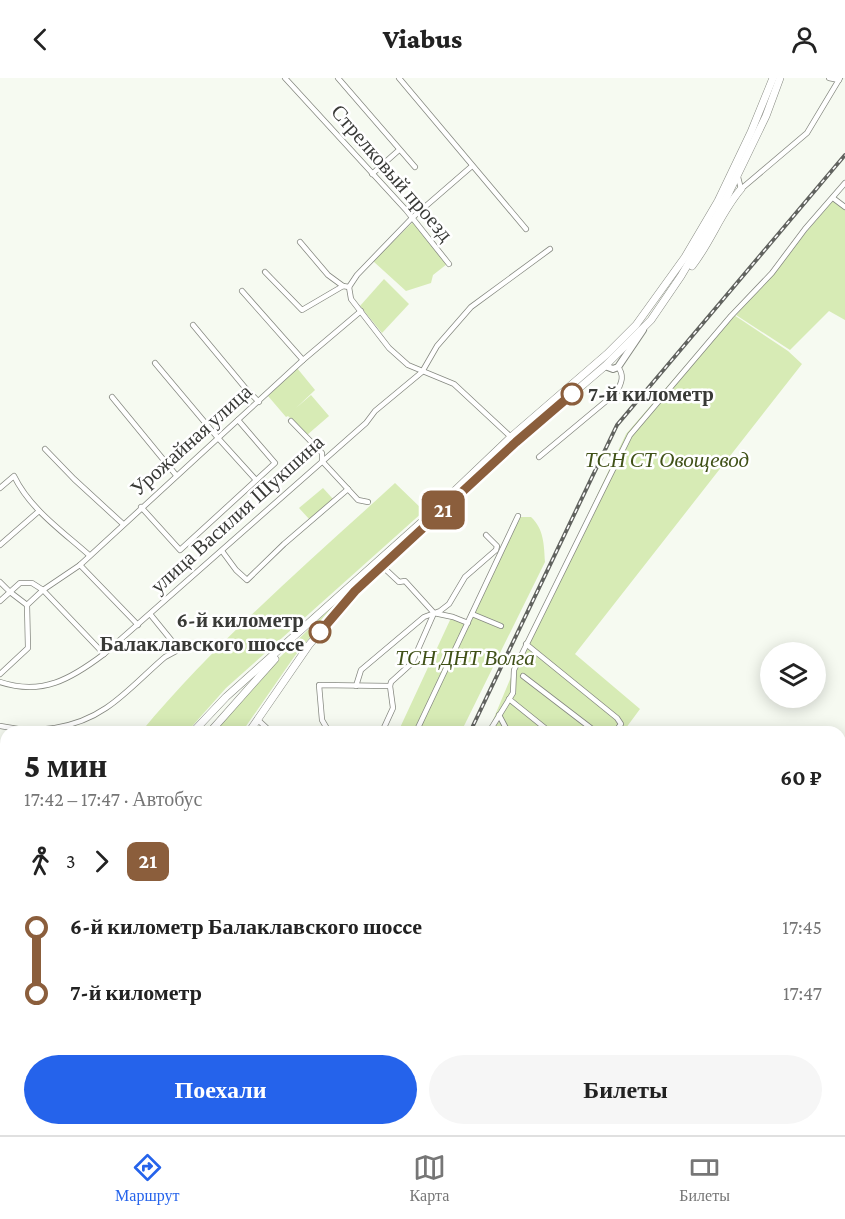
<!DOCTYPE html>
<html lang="ru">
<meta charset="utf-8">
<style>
:root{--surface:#fff;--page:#f6f6f6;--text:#222;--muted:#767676;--line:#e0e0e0;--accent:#2563eb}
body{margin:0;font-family:"Crimson Pro",serif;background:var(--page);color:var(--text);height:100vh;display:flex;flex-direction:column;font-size:22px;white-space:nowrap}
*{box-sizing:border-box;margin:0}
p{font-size:20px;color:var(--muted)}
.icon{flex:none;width:33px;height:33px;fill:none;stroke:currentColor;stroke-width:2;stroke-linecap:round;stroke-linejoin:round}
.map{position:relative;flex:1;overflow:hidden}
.side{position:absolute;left:0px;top:648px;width:846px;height:410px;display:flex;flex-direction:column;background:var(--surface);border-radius:18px 18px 0 0;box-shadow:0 3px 15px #0003}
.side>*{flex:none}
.badge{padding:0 12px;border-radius:9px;font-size:21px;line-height:39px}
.controls{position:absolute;left:760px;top:564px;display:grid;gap:12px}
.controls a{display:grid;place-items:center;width:66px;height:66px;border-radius:50%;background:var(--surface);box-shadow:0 3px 15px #0003;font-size:30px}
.map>.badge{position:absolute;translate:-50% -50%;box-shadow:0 0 0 3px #fff}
.legs{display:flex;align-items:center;gap:9px;height:66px;padding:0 24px;font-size:20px}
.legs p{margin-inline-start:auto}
.summary{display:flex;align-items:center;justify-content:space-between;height:102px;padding:0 24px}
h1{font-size:33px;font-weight:800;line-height:45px}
.action{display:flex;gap:12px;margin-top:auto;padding:12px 24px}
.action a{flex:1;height:69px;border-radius:36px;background:var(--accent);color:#fff;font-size:24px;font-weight:800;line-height:69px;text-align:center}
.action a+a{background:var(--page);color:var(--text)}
ul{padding:0 24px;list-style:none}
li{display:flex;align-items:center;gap:21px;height:66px;font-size:22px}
li i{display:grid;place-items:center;width:9px;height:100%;margin:0 8px;background:currentColor}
li i::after{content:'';width:15px;height:15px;margin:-8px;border:4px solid;border-radius:50%;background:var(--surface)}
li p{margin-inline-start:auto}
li:first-child i{background:linear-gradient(#0000 50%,currentColor 0)}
li:last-child i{background:linear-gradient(currentColor 50%,#0000 0)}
header{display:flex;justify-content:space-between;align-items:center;height:78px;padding:0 24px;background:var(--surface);font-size:27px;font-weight:800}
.menu{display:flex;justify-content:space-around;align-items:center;height:84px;border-top:2px solid var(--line);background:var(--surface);font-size:16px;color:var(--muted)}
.menu a{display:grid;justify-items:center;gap:3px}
.menu .on{color:var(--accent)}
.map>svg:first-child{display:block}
.green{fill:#d7ebb5}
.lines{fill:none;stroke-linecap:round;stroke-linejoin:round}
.street-casing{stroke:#868981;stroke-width:6}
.secondary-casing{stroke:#868981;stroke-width:8}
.primary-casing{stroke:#868981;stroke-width:8}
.street{stroke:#fff;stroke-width:4.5}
.secondary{stroke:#fff;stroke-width:6}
.primary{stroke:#fff;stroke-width:7}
.rail-casing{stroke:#61635f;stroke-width:4}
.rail{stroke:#fff;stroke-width:1.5;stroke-dasharray:4.5;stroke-linecap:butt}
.line-1-casing{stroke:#fff;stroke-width:14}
.line-1{stroke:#8b5e3c;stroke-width:9}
.stop-1-dot{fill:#fff;stroke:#8b5e3c;stroke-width:3}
.labels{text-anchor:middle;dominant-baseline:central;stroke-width:5;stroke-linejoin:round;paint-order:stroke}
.street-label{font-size:21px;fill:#393a37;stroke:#fff}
.stop-label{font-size:21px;font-weight:bold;fill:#393a37;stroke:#fff;text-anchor:start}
.park-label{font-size:21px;font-style:italic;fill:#405118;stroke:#fff}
</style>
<header><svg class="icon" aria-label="back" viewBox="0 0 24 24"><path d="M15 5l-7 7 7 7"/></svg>Viabus<svg class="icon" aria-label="person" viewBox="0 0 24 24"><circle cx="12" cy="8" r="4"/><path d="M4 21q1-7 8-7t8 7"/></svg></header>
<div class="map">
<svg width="845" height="1057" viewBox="0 0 845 1057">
<rect width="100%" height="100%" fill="#f6faf1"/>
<g class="green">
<polygon points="836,119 845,127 845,242 829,233 790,272 736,237"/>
<polygon points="413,144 447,186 433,197 431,205 406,213 373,183"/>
<polygon points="384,201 409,226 382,255 360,228"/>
<polygon points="731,235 788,273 802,286 575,576 640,631 623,654 488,654 511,599 626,356"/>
<polygon points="297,290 315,312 296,330 311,317 329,338 307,357 288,338 286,339 268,318"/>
<path d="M395 405 424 433 226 610 187 654H141C216 563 308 485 395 405Z"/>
<polygon points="323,410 333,421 310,442 299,430"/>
<path d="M520 439H531C544 451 544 467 545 484L461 654H398L451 540 468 547Z"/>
<polygon points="345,516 294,579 242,654 212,654 276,583"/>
<polygon points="0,710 6,710 6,812 0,786"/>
<polygon points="845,986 845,1057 643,1057 645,1052 840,1052 840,992"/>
</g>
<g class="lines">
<g class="street-casing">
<g id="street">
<polyline points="285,0 406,132 449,186"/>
<polyline points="338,0 415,89"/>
<polyline points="399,0 526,151"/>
<polyline points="829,0 839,2"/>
<polyline points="372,96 399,72"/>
<polyline points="738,99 741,111 807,55 840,0"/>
<polyline points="833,120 845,129"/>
<polyline points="300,164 328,197 343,208"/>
<polyline points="265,194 302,232 343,208 349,209"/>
<polyline points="349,209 351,221 389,270 408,287 454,306 511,359"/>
<polyline points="349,209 357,197 412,140 472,88"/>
<polyline points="242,213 303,282"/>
<polyline points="193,247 247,312 259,324"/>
<polyline points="155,285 218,360"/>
<polyline points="112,319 176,397"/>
<polyline points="291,343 322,375 322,383 358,422 368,424"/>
<polyline points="218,360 256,402"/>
<polyline points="45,371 74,401 123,446"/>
<path d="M539 379 617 314C621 305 625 298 618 289"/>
<path d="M0 410 14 398C30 431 62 453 89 477"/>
<polyline points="141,429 180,472 275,385 238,342"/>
<polyline points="0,467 39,433"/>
<polyline points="222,473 236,492 247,502 284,466 348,411"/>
<polyline points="80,487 138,547"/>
<polyline points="382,488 399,504 405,503 434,535 453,539 468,545"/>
<polyline points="0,504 10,514 0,523"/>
<polyline points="472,536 501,548"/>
<polyline points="526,566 617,640 621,646 615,654"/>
<polyline points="104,576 43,512 32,505 20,505 10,514 27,527 43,512 80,487 303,282 361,233"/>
<polyline points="0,596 28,570 27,527"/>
<polyline points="523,598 596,654"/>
<path d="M0 604C42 618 71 601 104 576L366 345 375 333 422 294 437 268 471 229 550 171"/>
<polyline points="356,608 361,592 424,539 440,533 449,526 465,499 496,472 497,468 486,457"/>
<polyline points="509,621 550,654"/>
<polyline points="499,637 508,654"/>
<polyline points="258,642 271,654"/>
<path d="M0 648C36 656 75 651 106 630 126 617 146 595 165 579L176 573V568L150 536"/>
<polyline points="329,654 322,642 319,607 390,608"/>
<polyline points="382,654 393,630 390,608 391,604 412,585 434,535"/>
<polyline points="416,654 518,438"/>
<polyline points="489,654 513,615 514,592 630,357 731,238 772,195 805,151 845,105"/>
<polyline points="0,686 6,686"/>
<polyline points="0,707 6,707"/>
<polyline points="840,987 845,981"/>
<polyline points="164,1052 175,1057"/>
<polyline points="253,1052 264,1057"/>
<polyline points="400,1052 403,1055 408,1056 414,1052"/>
<polyline points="270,1057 273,1052"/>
<polyline points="300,1057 303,1052"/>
</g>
</g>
<g class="secondary-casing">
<polyline id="secondary" points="605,288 613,291 618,289 643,252"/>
</g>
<g class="primary-casing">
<g id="primary">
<path d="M692 188C711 164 721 134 741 111"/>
<polyline points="193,654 226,619 426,440 511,359 607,276 636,247 685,179 718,123 751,54 773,0"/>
<polyline points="210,654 275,581"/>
<polyline points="249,654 309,567 355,513 516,364 605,288 651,242 681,198 723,127 766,38 780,0"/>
<polyline points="0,865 6,858"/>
<polyline points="0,1027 6,1038"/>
<polyline points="14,1052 17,1057"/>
<polyline points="72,1057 73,1052"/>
</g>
</g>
<use href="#street" class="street"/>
<use href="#secondary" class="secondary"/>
<use href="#primary" class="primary"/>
<g class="rail-casing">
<g id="rail">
<polyline points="470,654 617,347 845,77"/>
<polyline points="281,1057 283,1052"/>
</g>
</g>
<use href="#rail" class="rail"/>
</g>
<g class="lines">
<g class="line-1-casing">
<polyline id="line-1" points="320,554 355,513 382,488 516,364 572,316"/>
</g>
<use href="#line-1" class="line-1"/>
</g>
<g class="stop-1-dot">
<circle cx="572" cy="316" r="10"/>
<circle cx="320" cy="554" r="10"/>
</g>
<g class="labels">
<g class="street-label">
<text transform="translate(392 95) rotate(49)">Стрелковый проезд</text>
<text transform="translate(191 362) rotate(-42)">Урожайная улица</text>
<text transform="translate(237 436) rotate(-42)">улица Василия Шукшина</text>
</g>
<g class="stop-label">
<text x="588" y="316">7-й километр</text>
<text x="304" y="542" text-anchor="end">6-й километр<tspan x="304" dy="24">Балаклавского шоccе</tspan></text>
</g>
<g class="park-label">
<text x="667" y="382">ТСН СТ Овощевод</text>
<text x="465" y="580">ТСН ДНТ Волга</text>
</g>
</g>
</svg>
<div class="controls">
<a><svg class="icon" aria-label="layers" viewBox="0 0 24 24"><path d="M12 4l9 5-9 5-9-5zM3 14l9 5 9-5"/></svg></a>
</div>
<b class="badge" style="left:443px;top:432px;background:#8b5e3c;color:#fff">21</b>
<section class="side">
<div class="summary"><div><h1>5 мин</h1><p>17:42 – 17:47 · Автобус</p></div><b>60 ₽</b></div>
<div class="legs"><svg class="icon" aria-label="walk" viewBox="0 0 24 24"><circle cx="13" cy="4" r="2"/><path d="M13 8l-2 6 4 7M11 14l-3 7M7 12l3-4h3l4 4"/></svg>3<svg class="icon" aria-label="forward" viewBox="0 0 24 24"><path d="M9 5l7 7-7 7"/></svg><b class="badge" style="background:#8b5e3c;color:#fff">21</b></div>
<ul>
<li><i style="color:#8b5e3c"></i><b>6-й километр Балаклавского шоccе</b><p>17:45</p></li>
<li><i style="color:#8b5e3c"></i><b>7-й километр</b><p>17:47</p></li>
</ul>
<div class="action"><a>Поехали</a><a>Билеты</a></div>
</section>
</div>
<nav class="menu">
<a class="on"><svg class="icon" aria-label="directions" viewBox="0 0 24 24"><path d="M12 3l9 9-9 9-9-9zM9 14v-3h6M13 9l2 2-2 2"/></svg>Маршрут</a>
<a><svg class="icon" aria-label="map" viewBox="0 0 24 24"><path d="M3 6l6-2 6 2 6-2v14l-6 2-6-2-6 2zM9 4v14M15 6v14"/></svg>Карта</a>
<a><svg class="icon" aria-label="tickets" viewBox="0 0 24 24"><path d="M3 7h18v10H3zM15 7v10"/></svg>Билеты</a>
</nav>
